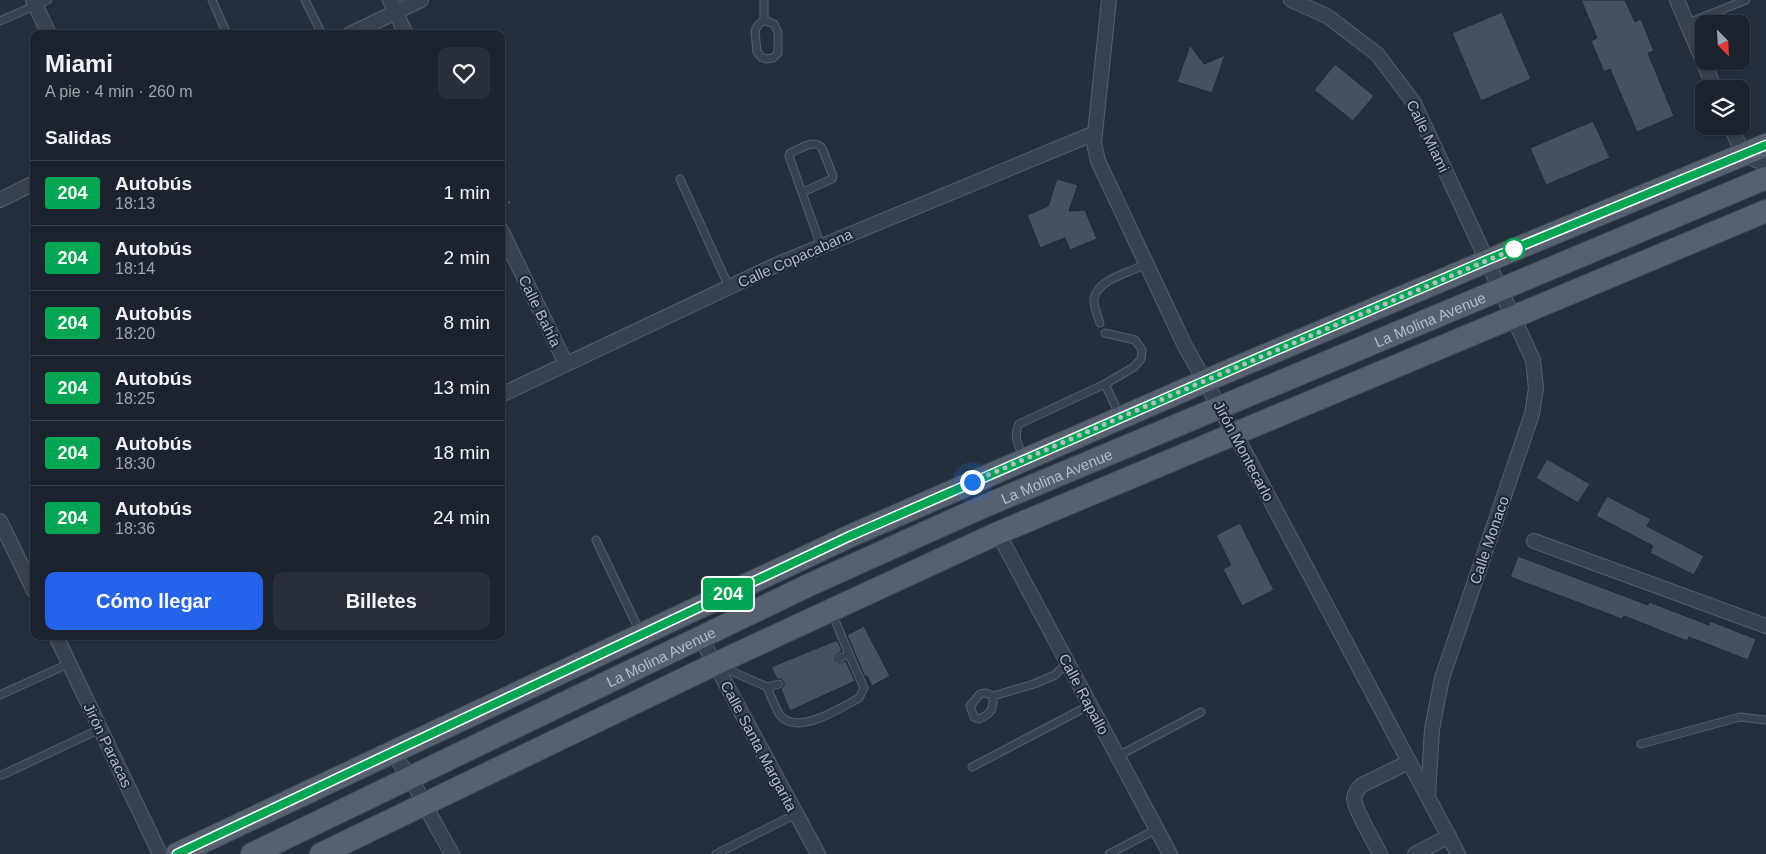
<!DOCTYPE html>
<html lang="es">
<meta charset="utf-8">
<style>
:root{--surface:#1b232e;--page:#282f3a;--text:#f1f3f6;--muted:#a0a4aa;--line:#39404a;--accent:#2563eb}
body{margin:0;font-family:Arial,sans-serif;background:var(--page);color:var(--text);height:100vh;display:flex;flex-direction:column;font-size:19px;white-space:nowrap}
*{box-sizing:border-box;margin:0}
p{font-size:16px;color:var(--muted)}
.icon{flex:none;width:28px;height:28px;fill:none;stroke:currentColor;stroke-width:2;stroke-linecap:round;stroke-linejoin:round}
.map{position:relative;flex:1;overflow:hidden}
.drawer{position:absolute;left:30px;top:30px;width:475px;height:610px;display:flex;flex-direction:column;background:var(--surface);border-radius:10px;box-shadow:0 1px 4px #0004,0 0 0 1px var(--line)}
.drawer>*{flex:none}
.badge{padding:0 10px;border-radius:4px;font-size:18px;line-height:32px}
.needle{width:32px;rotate:156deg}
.buttons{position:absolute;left:1695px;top:15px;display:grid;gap:10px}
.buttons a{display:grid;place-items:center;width:55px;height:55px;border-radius:10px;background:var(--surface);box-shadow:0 1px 4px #0004,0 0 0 1px var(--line);font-size:25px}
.you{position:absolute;width:25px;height:25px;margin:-12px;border:4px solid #fff;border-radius:50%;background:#1a73e8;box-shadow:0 0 0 8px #1a73e833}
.map>.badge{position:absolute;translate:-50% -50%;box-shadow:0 0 0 2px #fff}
h2{padding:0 15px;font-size:19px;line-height:45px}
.round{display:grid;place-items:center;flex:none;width:52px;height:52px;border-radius:10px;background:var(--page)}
.headline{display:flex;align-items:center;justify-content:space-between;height:85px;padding:0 15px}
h1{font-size:24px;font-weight:800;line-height:38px}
.cta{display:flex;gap:10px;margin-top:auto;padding:10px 15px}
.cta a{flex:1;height:58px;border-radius:10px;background:var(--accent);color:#fff;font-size:20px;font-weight:800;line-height:58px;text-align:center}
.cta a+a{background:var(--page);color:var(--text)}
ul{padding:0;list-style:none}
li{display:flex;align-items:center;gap:15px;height:65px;padding:0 15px;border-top:1px solid var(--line)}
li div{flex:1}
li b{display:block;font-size:19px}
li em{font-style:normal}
li .badge{min-width:55px;font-weight:700;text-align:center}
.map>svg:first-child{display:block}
.building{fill:#455162;stroke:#1f2835}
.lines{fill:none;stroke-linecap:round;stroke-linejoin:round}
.lane-casing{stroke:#565f6c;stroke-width:9}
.street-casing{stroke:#565f6c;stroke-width:16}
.primary-casing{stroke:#414a57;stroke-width:24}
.path{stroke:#44595c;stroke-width:2.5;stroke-dasharray:4 4;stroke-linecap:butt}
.lane{stroke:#38414e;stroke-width:7}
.street{stroke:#38414e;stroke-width:14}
.primary{stroke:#56606e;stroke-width:22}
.line-casing{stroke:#fff;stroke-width:11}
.line{stroke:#00a651;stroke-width:8}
.walk{stroke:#b4bcc9;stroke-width:5;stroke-dasharray:0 9}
.stop-dot{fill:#fff;stroke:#00a651;stroke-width:2.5}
.labels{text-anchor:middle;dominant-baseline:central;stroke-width:4;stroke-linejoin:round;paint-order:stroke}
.street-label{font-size:15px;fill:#b4bcc9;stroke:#1d2633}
</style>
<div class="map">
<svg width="1766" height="854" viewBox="0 0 1766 854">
<rect width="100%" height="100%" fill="#242f3e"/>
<g class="building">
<polygon points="1581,0 1625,0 1635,22 1641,19 1654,51 1648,53 1674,116 1637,132 1610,69 1604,72 1591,41 1597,38"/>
<polygon points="1502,12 1531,79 1481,101 1452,33"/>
<polygon points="1190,45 1204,64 1225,55 1212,93 1177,82"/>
<polygon points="1335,64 1374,96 1353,121 1314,90"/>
<polygon points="1593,121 1610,158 1546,185 1530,148"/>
<polygon points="1057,179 1078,185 1069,211 1085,210 1097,239 1070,250 1065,238 1040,248 1027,215 1048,206"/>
<polygon points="1547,459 1590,484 1578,503 1536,478"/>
<polygon points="1607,496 1651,519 1647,526 1704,556 1694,575 1650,553 1653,546 1596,516"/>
<polygon points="1240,523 1274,590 1242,606 1223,569 1231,565 1216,535"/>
<polygon points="1518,556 1648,605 1649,602 1709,625 1710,621 1756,639 1748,660 1689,637 1687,641 1624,616 1622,619 1510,577"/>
<polygon points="864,626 890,676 872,686 867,676 865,677 847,635"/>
<polygon points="837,640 842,651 836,655 835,660 839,663 846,661 855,681 790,711 781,689 784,686 784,682 781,679 777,679 771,667"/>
</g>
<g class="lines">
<g class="lane-casing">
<g id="lane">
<polyline points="212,0 227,34"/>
<polyline points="305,0 322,34"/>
<polyline points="764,0 764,20"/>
<polygon points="764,20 774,24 778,32 778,53 773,58 766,59 761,57 757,52 755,31 758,25"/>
<polyline points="0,21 48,0"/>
<polyline points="1688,23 1746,0"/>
<polyline points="680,179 729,287"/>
<path d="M803 192 832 179 833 176 822 148C815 138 800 149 790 153L789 156 821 246"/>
<path d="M1100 323C1098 316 1093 306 1094 299 1098 278 1129 274 1145 264"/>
<polyline points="1105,333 1135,340 1142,350 1141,359 1134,367 1105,384 1120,416"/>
<path d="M1023 456C1018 445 1013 435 1019 424L1105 384"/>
<polyline points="596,540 640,632"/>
<polyline points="832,613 849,654 840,658"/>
<polyline points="722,667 767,687 779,684"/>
<path d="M767 687C771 696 775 708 780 715 797 737 842 707 859 698L864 688 849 654"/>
<polyline points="0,695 68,664"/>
<path d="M993 696C994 709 991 714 979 719L974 717 970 706 980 694 986 693 993 696 1034 684 1055 675 1068 662"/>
<polyline points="1641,744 1740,717 1766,720"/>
<polyline points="1118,756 1201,712"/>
<polyline points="972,767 1090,705"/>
<polyline points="2,775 100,729"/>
<polyline points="716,854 796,814"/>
<polyline points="1109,854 1157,829"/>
</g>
</g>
<g class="street-casing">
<g id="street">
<polyline points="33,0 49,34"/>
<polyline points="390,0 406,34"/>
<polyline points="1109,0 1095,133 1094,143 1098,161 1185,346 1247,456 1458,854"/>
<polyline points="1291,0 1327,16 1377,54 1414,103 1533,360 1536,388 1532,414 1442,678 1432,729 1428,795"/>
<polyline points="1677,0 1715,89"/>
<polyline points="350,34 421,0"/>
<polyline points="1731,126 1743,155 1766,164"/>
<polyline points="0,200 34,183"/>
<polyline points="501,230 566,364"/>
<polyline points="501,395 776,265 1095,133"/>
<polyline points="0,521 34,591"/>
<polyline points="998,533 1170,854"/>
<polyline points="1534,541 1766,626"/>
<polyline points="56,636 160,854"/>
<polyline points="701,638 818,854"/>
<polyline points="392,753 411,778 429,813 452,854"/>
<path d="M1380 854C1375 843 1354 809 1354 798 1355 792 1358 789 1362 785L1409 762"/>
<polyline points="1415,854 1449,836"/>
</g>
</g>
<g class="primary-casing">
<g id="primary">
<polyline points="177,854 850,536 1205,381 1487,261 1766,145"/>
<path id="s1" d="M252 854 809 585 980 508 1766 178"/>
<polyline points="321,854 715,664 998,533 1766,211"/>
</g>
</g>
<polyline class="path" points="501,206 510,202"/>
<use href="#lane" class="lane"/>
<use href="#street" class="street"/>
<use href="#primary" class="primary"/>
</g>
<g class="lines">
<g class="line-casing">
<polyline id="line" points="177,854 850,536 1258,358 1487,260 1766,145"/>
</g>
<use href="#line" class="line"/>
<polyline class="walk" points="972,482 1188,388 1514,249"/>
</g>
<circle class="stop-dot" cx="1514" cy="249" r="10"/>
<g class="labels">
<g class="street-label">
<text transform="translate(1428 136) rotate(64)">Calle Miami</text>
<text transform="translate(795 258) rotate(-24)">Calle Copacabana</text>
<text transform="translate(540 311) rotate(64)">Calle Bahía</text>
<text stroke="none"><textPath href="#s1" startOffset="1294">La Molina Avenue</textPath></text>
<text transform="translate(1244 451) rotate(62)">Jirón Montecarlo</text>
<text stroke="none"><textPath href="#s1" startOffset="889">La Molina Avenue</textPath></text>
<text transform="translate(1489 540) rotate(-71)">Calle Monaco</text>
<text stroke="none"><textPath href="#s1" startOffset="454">La Molina Avenue</textPath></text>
<text transform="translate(1084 694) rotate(62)">Calle Rapallo</text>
<text transform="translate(108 745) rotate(64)">Jirón Paracas</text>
<text transform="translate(759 746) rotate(62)">Calle Santa Margarita</text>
</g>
</g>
</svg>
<div class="buttons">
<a><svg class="needle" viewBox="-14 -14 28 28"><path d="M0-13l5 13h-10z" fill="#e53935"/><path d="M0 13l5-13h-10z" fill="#a0a4aa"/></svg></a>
<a><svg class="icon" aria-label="layers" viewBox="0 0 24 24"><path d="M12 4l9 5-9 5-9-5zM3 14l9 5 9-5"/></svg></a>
</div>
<div class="you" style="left:972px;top:482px"></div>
<b class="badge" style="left:728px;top:594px;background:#00a651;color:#fff">204</b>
<section class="drawer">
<div class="headline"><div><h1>Miami</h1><p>A pie · 4 min · 260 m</p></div><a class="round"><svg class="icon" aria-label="heart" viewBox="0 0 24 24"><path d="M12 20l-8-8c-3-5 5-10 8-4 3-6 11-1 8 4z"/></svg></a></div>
<h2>Salidas</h2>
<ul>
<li><span class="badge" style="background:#00a651;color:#fff">204</span><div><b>Autobús</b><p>18:13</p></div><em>1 min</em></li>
<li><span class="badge" style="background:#00a651;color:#fff">204</span><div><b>Autobús</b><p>18:14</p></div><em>2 min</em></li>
<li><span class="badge" style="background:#00a651;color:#fff">204</span><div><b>Autobús</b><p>18:20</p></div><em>8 min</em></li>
<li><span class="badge" style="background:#00a651;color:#fff">204</span><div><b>Autobús</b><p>18:25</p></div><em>13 min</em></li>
<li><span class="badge" style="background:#00a651;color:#fff">204</span><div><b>Autobús</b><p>18:30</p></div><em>18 min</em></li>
<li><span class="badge" style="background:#00a651;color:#fff">204</span><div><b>Autobús</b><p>18:36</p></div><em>24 min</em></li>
</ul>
<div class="cta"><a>Cómo llegar</a><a>Billetes</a></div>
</section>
</div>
